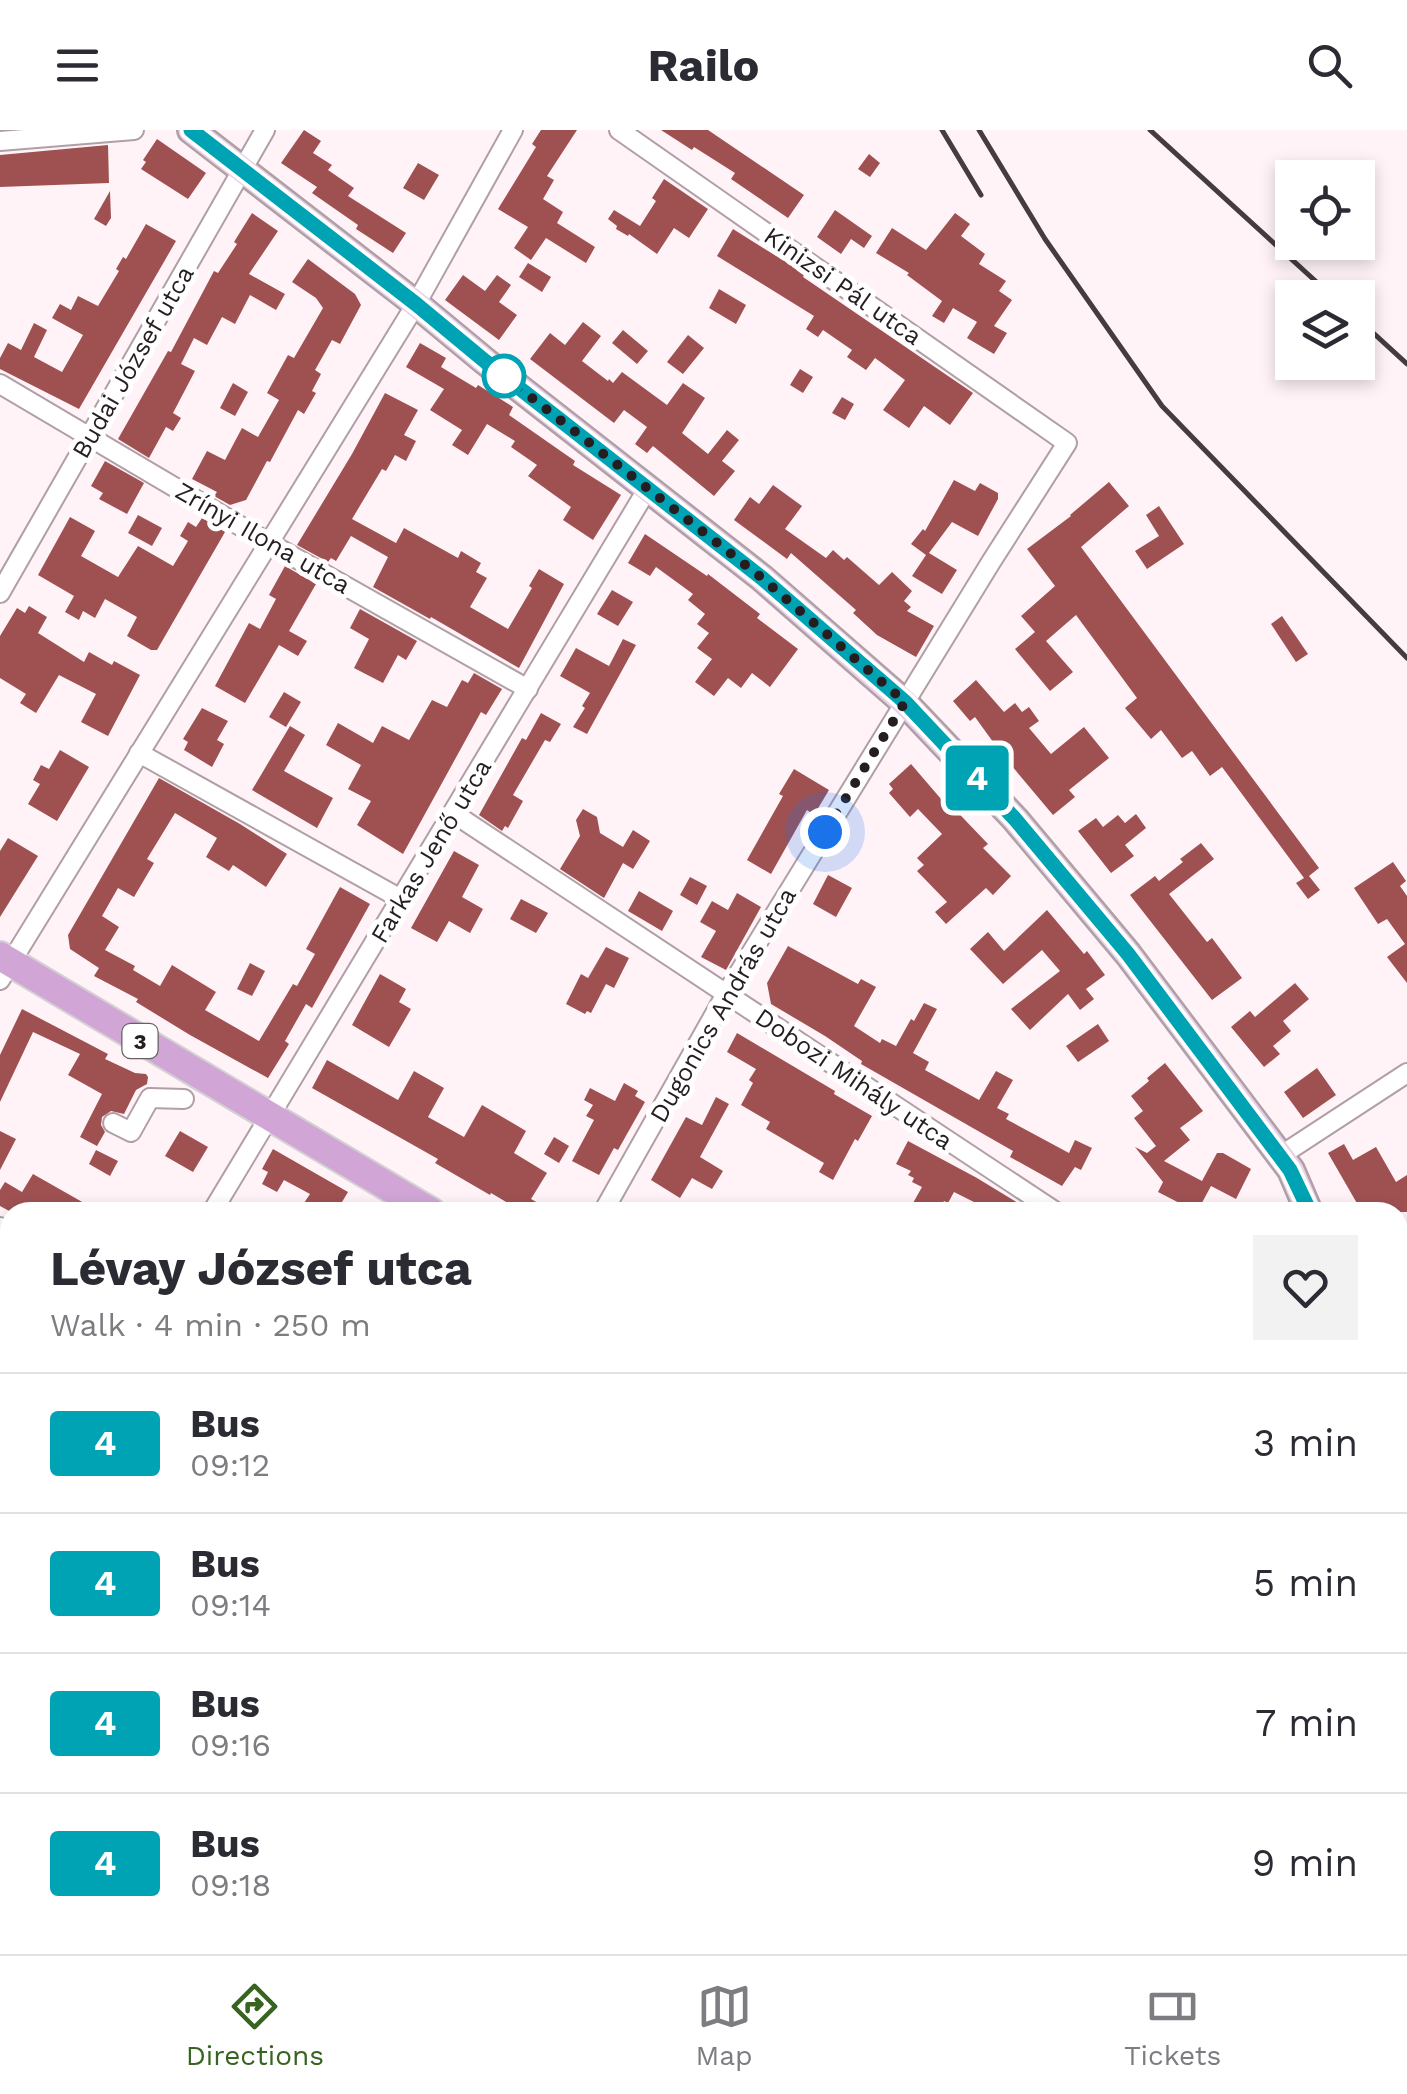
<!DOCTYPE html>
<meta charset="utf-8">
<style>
:root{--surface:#fff;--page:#f2f2f3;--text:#2b2b33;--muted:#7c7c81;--line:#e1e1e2;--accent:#386422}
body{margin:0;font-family:"Work Sans",sans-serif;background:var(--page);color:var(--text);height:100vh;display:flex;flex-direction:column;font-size:38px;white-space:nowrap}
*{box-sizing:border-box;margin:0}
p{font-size:32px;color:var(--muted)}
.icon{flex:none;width:55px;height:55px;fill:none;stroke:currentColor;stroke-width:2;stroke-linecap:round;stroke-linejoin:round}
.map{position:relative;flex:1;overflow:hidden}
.details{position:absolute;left:0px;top:1072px;width:1408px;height:752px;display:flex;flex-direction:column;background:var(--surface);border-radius:30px 30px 0 0;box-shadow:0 5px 15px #0003}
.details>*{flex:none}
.badge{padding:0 20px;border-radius:8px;font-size:35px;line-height:65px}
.fabs{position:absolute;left:1275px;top:30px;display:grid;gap:20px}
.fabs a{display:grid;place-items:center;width:100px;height:100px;border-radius:0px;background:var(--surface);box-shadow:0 5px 15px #0003;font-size:50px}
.you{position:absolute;width:50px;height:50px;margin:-25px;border:8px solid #fff;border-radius:50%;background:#1a73e8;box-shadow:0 0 0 15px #1a73e833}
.map>.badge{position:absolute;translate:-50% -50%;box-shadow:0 0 0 5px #fff}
.round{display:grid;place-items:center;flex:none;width:105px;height:105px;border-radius:0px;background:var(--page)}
.headline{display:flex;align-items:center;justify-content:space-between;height:170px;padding:0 50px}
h1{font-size:48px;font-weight:700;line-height:75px}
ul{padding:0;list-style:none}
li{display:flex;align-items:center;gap:30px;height:140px;padding:0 50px;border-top:2px solid var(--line)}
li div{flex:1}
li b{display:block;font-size:38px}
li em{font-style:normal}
li .badge{min-width:110px;font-weight:700;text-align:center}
header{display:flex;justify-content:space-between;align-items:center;height:130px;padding:0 50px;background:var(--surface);font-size:45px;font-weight:700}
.menu{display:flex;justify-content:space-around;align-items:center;height:140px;border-top:2px solid var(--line);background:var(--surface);font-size:28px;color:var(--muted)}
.menu a{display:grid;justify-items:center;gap:5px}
.menu .selected{color:var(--accent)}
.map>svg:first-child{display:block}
.building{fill:#9f5152}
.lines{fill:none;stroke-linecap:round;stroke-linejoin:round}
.lane-casing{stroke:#b19fa6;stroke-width:14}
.street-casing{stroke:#b19fa6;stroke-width:22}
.secondary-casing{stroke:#b19fa6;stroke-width:30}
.primary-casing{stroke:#d3d2d3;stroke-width:32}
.lane{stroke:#fff;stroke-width:9}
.street{stroke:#fff;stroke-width:18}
.secondary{stroke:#e8d2eb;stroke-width:25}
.primary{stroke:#d1a6d7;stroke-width:28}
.rail{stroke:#443c3f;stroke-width:5}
.line-casing{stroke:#fff;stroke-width:22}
.line{stroke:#00a3b4;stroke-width:15}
.walk{stroke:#251e21;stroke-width:10;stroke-dasharray:0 18}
.stop-dot{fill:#fff;stroke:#00a3b4;stroke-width:5}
.labels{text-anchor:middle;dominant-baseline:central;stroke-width:10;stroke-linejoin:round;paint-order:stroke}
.shield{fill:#fff;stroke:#666264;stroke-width:2.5}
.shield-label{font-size:22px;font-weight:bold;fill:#251e21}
.street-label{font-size:25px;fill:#251e21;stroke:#fff}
</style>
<header><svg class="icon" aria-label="menu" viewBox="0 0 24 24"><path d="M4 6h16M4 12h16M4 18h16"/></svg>Railo<svg class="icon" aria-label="search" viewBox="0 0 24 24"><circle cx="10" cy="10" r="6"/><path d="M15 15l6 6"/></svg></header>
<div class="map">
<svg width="1407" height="1824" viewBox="0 0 1407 1824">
<rect width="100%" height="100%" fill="#fff3f8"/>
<g class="building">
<polygon points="304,0 321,11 313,23 332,35 328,40 354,58 348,66 406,103 393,123 356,99 358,95 312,63 317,57 281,33"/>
<polygon points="541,0 577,0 547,46 554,50 543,69 563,82 557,93 595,117 586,133 546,108 531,130 514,118 528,97 498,79 536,17 532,14"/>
<polygon points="661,0 708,0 804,65 788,88 731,49 735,43 694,17 692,20"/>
<polygon points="157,9 206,43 188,69 141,39 146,32 143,30"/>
<polygon points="108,15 109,53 0,57 0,25"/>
<polygon points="869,24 880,33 870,47 858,39"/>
<polygon points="418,33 439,45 424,70 403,58"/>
<polygon points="664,49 708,79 689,108 674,98 657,124 629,104 628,106 616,99 617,96 608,89 614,80 640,96 656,71 652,68"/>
<polygon points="110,61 111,88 106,96 94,89"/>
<polygon points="835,80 872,106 864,118 851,109 841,124 817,107"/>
<polygon points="252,83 278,101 249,144 285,164 276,180 250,165 235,194 222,187 207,215 194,208 181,234 195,241 173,283 181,288 173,301 166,297 149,328 118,309 168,221 171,222 214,141 218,143 237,114 234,112"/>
<polygon points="955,83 970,94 961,106 985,124 979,134 1006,151 999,161 1012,170 994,196 1007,203 994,224 967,208 977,192 953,178 944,193 932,186 942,171 907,145 909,143 876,123 892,98 926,120"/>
<polygon points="146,94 176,111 79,279 0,239 0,228 8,213 21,220 34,193 47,200 34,227 62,242 83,205 52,188 60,174 71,180 78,166 98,176 119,141 116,139 123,127 126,129"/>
<polygon points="733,99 789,134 804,145 803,147 973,263 950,295 924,276 909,298 883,280 905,250 875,228 866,240 847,227 852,220 823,200 818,207 806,199 814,186 717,126"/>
<polygon points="308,129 355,164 361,175 340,214 332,210 315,240 321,244 312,261 316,263 304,284 298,280 270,332 267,331 246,370 230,375 214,366 217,362 192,349 207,321 225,330 242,298 258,307 279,270 267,263 288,225 294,228 323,178 316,168 292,152"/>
<polygon points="528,133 551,147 542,162 519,147"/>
<polygon points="463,145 485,161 497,145 511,155 499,172 517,185 499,210 445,170"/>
<polygon points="719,159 746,175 736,194 709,178"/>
<polygon points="583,192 601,206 582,231 608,251 609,249 613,253 622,242 667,275 683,253 705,268 682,303 708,324 727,300 739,310 722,331 735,341 714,366 653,316 647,323 635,314 647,297 624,280 614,293 530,229 550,203 565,215"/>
<polygon points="623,200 648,221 637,234 612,213"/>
<polygon points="688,205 704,218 683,244 667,232"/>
<polygon points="420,213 446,228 441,237 476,258 478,255 513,277 509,285 575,331 573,335 621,365 593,410 563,390 571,377 528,346 537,335 511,317 515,311 487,294 468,325 452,315 462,300 430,280 444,259 406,237"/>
<polygon points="800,239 813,247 803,263 790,255"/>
<polygon points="233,253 248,262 235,286 220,278"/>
<polygon points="385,263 418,280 404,305 416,311 406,331 395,325 386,341 382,339 352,389 396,413 404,398 458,428 461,421 481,433 476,442 487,448 470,477 508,499 532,458 529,456 539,439 564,454 519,538 431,487 430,489 373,457 388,427 351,406 336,431 331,428 328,432 297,415 352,324"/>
<polygon points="842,267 854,274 845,290 832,283"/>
<polygon points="105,331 144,353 127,384 99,369 103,363 91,356"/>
<polygon points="954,350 975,361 980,353 998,363 998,369 978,406 952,392 929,423 957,440 942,464 912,446 926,425 911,414 923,399 925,401"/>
<polygon points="1109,352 1129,376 1081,417 1319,738 1309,746 1320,760 1308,769 1296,753 1304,748 1222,637 1210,646 1192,621 1182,628 1161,600 1151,609 1125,578 1137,568 1076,485 1046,511 1073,542 1050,561 1015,519 1035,502 1021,486 1055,456 1027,419 1071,386 1070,385"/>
<polygon points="773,355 802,376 785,399 826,428 833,420 844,430 847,427 879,455 892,442 912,461 904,471 911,477 907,481 934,496 916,527 877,505 853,483 856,480 791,423 787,429 734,390 750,367 759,374"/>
<polygon points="1159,376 1184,414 1147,439 1135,421 1159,406 1146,385"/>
<polygon points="138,385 162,398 152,416 128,403"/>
<polygon points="70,387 95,401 81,426 118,447 138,416 173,436 188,411 180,406 188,392 196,397 202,388 225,402 157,520 151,520 127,506 137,487 105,469 95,488 83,481 79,490 65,482 74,466 38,445"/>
<polygon points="645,404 707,446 708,444 760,484 757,488 798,519 770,557 752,543 741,558 728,548 714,566 695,552 712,529 697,518 709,503 697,494 705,484 688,470 693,464 656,437 650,446 628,433"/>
<polygon points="285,436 316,454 289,501 307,511 298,526 279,515 245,573 215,556 249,493 260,499 276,469 269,465"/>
<polygon points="612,460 633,472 618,496 597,484"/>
<polygon points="29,476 47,487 38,503 84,532 89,522 112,535 114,531 140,545 108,606 81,592 96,564 59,545 36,583 20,573 26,564 0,548 0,506 17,478 25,483"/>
<polygon points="360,479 417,511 406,530 398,525 383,553 354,538 369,509 350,498"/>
<polygon points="1282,486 1308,524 1296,532 1271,494"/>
<polygon points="623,509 636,515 587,604 573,597 585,578 582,576 590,563 560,546 576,518 609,536"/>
<polygon points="474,543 502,559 486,585 481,582 403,724 357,695 371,671 348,659 361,635 326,615 338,593 373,613 382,596 409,610 432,570 447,577 462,550 468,553"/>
<polygon points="976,550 1004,582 1015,573 1022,582 1029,577 1039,591 1029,598 1051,624 1084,597 1109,628 1069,660 1075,667 1053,685 1001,623 975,587 970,591 953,571"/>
<polygon points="284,562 301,572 286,597 269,587"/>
<polygon points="202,578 228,591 217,610 224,614 212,637 184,620 188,612 183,609"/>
<polygon points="541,583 561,594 550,612 545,610 513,665 523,671 508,698 505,696 502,701 479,685 522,608 526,610"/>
<polygon points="290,596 305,605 284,641 333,668 317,698 252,660"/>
<polygon points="60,620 89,637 57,691 28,674 40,654 33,650 41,635 49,639"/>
<polygon points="911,634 941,669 943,667 988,714 983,718 1011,746 993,765 986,758 946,794 935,782 947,772 917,741 924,735 917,728 942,704 918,679 910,687 889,663 893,659 889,654"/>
<polygon points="794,639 829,660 814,685 807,680 771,744 747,730 783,666 779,664"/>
<polygon points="159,648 240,694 287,724 266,757 233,735 229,741 206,727 217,708 175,683 147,729 154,733 134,767 118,758 102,786 119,797 105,820 135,836 133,840 160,856 172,835 216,862 205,880 259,911 293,854 297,856 315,824 306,819 340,757 370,774 312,878 306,874 285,911 289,914 268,948 190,905 136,872 138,869 94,846 99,838 70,819 68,805"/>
<polygon points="583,679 597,687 600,703 623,717 633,700 650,711 633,739 623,733 604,768 560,739 580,706 576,690"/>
<polygon points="1136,684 1146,698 1125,715 1134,726 1111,743 1078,701 1096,688 1103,697 1118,685 1125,693"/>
<polygon points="8,708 38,726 0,787 0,721"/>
<polygon points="1201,713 1214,729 1169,764 1207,812 1212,808 1242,848 1212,870 1130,765 1155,746 1159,751 1183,732 1180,729"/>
<polygon points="454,721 479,735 462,767 483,779 470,803 449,791 437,812 411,798"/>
<polygon points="1393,732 1406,751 1400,756 1407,766 1407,853 1387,827 1405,814 1387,789 1378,794 1354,758"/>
<polygon points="828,745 852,758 836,787 813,774"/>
<polygon points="690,747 707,756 697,775 680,765"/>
<polygon points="639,761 673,781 662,801 628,781"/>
<polygon points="737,763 761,777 726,840 701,827 716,801 700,792 712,771 728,780"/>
<polygon points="521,769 548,783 536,803 510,789"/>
<polygon points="1047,780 1084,824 1087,821 1105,845 1086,859 1094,869 1080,880 1068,864 1030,900 1011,879 1060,841 1042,820 1003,854 970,819 988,802 1004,821"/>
<polygon points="788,816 858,854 861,849 876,857 854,896 880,913 882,909 896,916 911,889 914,891 924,873 937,879 913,923 929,932 925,940 979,970 996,941 1013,950 997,978 1009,984 1006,989 1069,1023 1075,1010 1092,1018 1081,1040 1075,1037 1062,1056 1010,1027 1013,1021 861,934 862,931 825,906 771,874 767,853"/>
<polygon points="606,817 629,828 614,858 606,854 591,883 587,881 585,884 566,874 581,844 588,848"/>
<polygon points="250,833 265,841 252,866 237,859"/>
<polygon points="380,844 406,859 399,872 411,879 389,917 352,895"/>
<polygon points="1295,853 1309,869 1283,891 1291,901 1273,916 1280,924 1264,937 1231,897 1250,881 1255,887"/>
<polygon points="22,879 108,924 105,929 135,943 146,944 148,947 147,954 136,960 124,984 111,981 102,987 101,995 105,1002 97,1016 80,1007 102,964 68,945 80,924 33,902 0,972 0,925"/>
<polygon points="1098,894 1109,911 1078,932 1066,916"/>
<polygon points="737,903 835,961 834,964 872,986 858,1011 855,1009 833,1050 819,1042 824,1033 766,999 770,992 741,975 753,953 749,950 756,939 727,922"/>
<polygon points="327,930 398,970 414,941 444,958 428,987 464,1007 482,975 526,1001 514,1023 547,1043 531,1069 554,1082 523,1082 491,1063 490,1065 435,1033 438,1029 312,958"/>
<polygon points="1165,933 1203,981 1180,998 1190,1010 1164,1031 1202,1051 1217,1023 1223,1023 1251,1039 1236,1069 1211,1056 1197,1082 1158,1062 1163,1052 1135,1017 1147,1023 1156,1016 1134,988 1143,981 1131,966 1149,951 1147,948"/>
<polygon points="1317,938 1336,965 1303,988 1284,962"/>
<polygon points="624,953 638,961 635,966 645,972 618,1020 614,1018 599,1045 572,1031 594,990 586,986 593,975 584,970 590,958 615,971"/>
<polygon points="716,967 729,974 700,1027 723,1041 712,1059 692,1048 680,1068 651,1050 686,987 702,995"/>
<polygon points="0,1001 16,1009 0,1040"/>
<polygon points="180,1001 208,1017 193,1042 165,1026"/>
<polygon points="554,1007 569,1016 559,1033 544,1024"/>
<polygon points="908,1011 977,1048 1033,1082 976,1082 980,1075 954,1062 948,1073 944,1071 938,1082 908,1082 922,1057 912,1052 914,1048 908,1045 911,1041 896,1034"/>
<polygon points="1344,1014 1353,1030 1376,1017 1396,1052 1407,1045 1407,1082 1362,1082 1328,1023"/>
<polygon points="273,1019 348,1062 336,1082 298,1082 310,1064 284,1050 277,1062 262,1054 268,1042 262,1039"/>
<polygon points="96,1020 118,1031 110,1046 89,1034"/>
<polygon points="33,1044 84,1073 78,1082 11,1082 0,1076 0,1060 5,1052 22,1062"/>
</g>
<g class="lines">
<g class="lane-casing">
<g id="lane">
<polyline points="0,1521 10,1507"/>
<polyline points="0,1759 10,1744"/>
<polyline points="209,1815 227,1824"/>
<polyline points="97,1824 98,1815"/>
<polyline points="402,1824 407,1815"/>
</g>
</g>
<g class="street-casing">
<g id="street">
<polyline points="0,11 134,0"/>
<polyline points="0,254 269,413 528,559"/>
<polyline points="0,463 265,0"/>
<polyline points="139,623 401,769"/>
<polyline points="453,683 1056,1082"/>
<polyline points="0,850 416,174 513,0"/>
<polyline points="113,993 131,1002 150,968 184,969"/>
<polyline points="1280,1026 1407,943"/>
<polyline points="212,1082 648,358"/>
<polyline points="603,1082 726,864 991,432 1067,313 619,0"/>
<polyline points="0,1097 10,1103"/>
<polyline points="0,1382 10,1388"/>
<polyline points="0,1442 10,1422"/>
<polyline points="1206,1815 1219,1824"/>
<polyline points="642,1824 646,1815"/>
<polyline points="899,1824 903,1815"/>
<polyline points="1152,1824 1156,1815"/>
</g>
</g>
<g class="secondary-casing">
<g id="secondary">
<polyline points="191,0 416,174 486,232 762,448 905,573 1015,689 1128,824 1291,1040 1309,1082"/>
<polyline points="1398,1233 1407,1251"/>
</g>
</g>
<g class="primary-casing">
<g id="primary">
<polyline points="0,826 431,1082"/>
<polyline points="1398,1659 1407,1665"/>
</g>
</g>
<use href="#lane" class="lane"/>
<use href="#street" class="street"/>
<use href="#secondary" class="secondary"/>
<use href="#primary" class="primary"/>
<g class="rail">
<polyline points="942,0 981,65"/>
<polyline points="979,0 1045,109 1162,276 1407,528"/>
<polyline points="1150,0 1334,168"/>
<polyline points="1358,189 1407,234"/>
</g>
</g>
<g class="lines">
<g class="line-casing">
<polyline id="line" points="191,0 416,174 486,232 762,448 905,572 1015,689 1128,824 1290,1040 1310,1082"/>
</g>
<use href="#line" class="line"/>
<polyline class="walk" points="504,246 762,448 905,572 825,702"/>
</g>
<circle class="stop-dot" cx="504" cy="246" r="20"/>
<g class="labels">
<rect class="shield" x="122.5" y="894" width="35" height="34" rx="8"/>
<g class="shield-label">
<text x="140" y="911">3</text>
</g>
<g class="street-label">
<text transform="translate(843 156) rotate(35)">Kinizsi Pál utca</text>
<text transform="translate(133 232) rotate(-60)">Budai József utca</text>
<text transform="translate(263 408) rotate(30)">Zrínyi Ilona utca</text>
<text transform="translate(431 721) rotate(-59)">Farkas Jenő utca</text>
<text transform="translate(723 875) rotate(-60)">Dugonics András utca</text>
<text transform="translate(854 949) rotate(34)">Dobozi Mihály utca</text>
</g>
</g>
</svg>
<div class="fabs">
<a><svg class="icon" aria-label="locate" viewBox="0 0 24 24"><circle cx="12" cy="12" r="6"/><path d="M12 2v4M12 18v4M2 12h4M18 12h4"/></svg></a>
<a><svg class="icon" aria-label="layers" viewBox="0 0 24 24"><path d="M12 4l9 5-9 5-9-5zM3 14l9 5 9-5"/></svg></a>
</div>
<div class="you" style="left:825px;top:702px"></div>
<b class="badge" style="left:977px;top:648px;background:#00a3b4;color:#fff">4</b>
<section class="details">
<div class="headline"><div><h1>Lévay József utca</h1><p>Walk · 4 min · 250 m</p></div><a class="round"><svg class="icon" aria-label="heart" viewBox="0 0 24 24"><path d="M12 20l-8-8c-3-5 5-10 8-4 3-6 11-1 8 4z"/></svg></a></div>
<ul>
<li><span class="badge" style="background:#00a3b4;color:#fff">4</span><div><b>Bus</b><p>09:12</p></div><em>3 min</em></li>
<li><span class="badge" style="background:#00a3b4;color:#fff">4</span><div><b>Bus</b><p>09:14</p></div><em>5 min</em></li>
<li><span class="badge" style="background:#00a3b4;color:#fff">4</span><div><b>Bus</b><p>09:16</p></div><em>7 min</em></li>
<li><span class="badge" style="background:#00a3b4;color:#fff">4</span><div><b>Bus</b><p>09:18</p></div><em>9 min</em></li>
</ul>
</section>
</div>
<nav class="menu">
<a class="selected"><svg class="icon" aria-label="directions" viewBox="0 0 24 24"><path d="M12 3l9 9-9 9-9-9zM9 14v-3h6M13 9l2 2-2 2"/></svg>Directions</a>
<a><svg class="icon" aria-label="map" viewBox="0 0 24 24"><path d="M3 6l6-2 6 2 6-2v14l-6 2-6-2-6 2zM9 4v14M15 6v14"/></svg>Map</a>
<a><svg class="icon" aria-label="tickets" viewBox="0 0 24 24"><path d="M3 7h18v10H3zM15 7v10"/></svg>Tickets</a>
</nav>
